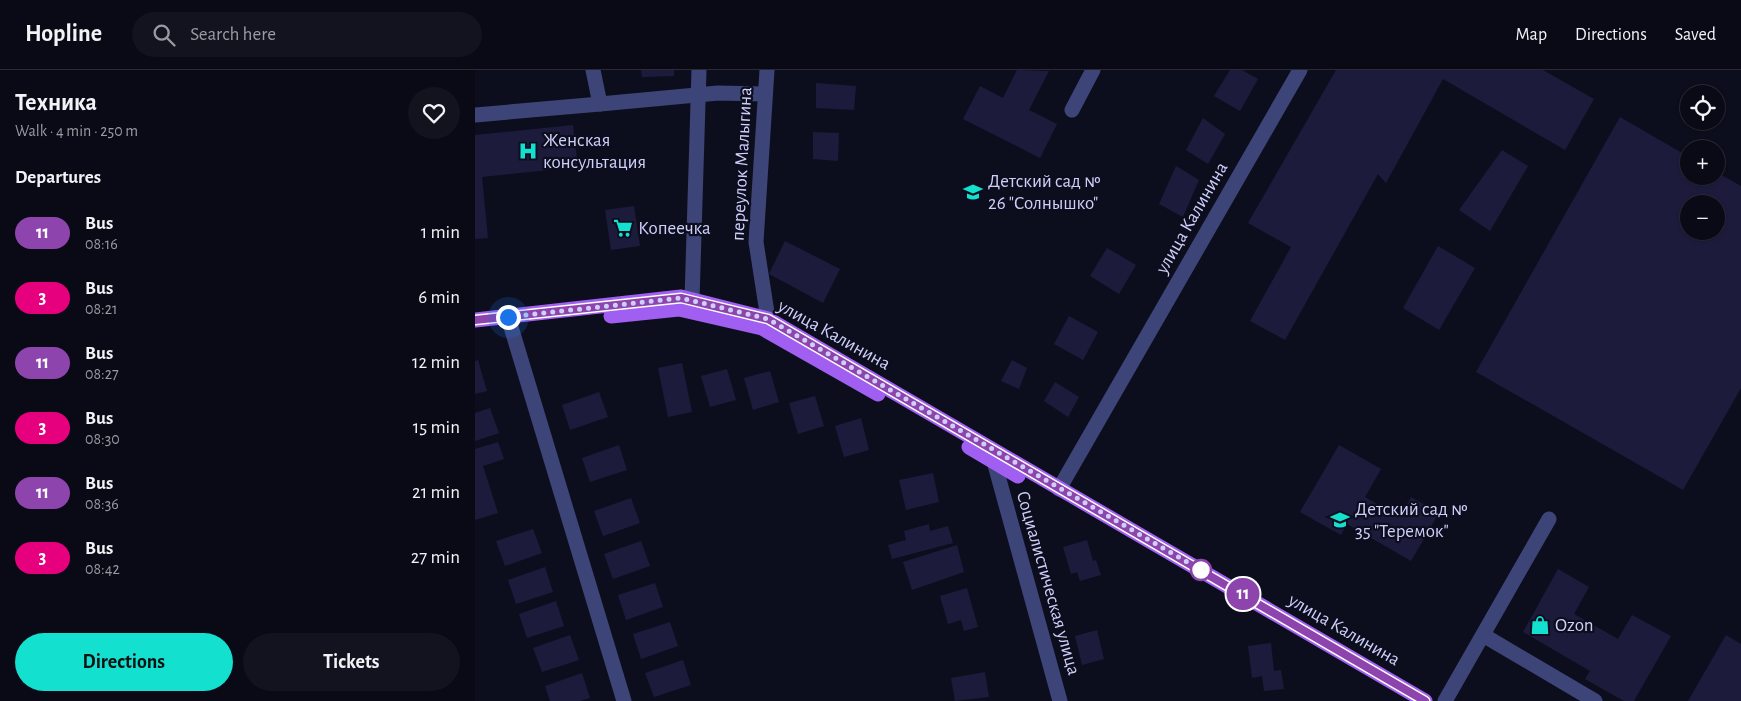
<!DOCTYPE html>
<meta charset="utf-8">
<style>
:root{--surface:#0a0a16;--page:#13131f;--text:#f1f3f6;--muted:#999aa1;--line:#2a2b35;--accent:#14e0d0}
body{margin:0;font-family:"Alegreya Sans",sans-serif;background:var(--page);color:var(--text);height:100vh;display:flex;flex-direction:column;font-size:19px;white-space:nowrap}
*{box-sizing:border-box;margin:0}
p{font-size:16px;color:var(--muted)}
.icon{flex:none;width:28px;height:28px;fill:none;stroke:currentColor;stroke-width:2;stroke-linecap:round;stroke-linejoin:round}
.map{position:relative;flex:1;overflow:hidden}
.details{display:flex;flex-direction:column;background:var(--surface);width:475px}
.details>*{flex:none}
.badge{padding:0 10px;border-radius:16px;font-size:18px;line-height:32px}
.buttons{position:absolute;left:1205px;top:15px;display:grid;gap:10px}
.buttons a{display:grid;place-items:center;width:45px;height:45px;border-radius:50%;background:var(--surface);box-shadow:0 1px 4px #0004,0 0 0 1px var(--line);font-size:25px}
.you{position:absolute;width:25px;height:25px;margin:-12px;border:4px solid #fff;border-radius:50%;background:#1a73e8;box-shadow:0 0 0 8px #1a73e833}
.map>.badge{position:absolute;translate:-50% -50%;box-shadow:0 0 0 2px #fff}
h2{padding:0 15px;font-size:19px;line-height:45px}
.round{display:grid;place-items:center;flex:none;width:52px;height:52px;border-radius:26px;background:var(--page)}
.headline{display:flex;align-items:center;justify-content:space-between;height:85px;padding:0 15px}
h1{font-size:24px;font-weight:700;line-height:38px}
.cta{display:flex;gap:10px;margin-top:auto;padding:10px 15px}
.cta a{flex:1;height:58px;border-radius:30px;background:var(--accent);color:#111;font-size:20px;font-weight:700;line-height:58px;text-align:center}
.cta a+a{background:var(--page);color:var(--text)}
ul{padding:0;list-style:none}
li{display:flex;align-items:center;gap:15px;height:65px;padding:0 15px}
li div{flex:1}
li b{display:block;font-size:19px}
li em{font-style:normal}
li .badge{min-width:55px;font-weight:700;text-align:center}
header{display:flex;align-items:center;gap:30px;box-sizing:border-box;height:70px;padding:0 25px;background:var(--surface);border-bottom:1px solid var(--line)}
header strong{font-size:24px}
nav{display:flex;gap:28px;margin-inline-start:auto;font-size:18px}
.search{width:350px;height:45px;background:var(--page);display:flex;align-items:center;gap:12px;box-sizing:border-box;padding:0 18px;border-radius:28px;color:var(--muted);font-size:19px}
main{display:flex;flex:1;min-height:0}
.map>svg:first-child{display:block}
.building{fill:#1c1b3c;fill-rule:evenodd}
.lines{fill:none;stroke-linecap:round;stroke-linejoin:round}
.minor{stroke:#3d4578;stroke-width:15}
.major{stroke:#a05ff1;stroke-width:15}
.line-casing{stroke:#fff;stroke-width:11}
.line{stroke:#8e44ad;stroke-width:8}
.walk{stroke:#ced0fb;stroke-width:5;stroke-dasharray:0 9}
.stop-dot{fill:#fff;stroke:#8e44ad;stroke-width:2.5}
.labels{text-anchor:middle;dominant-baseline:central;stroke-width:4.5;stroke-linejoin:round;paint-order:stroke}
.poi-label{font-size:19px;fill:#ced0fb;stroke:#0d0e1d;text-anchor:start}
.street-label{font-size:19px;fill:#ced0fb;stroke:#0d0e1d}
</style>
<header>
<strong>Hopline</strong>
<div class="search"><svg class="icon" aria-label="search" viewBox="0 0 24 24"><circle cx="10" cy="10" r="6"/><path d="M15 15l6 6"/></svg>Search here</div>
<nav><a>Map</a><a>Directions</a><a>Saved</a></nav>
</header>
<main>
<section class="details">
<div class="headline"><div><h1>Техника</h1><p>Walk · 4 min · 250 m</p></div><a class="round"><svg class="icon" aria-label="heart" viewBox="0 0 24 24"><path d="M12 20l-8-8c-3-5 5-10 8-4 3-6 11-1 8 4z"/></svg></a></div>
<h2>Departures</h2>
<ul>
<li><span class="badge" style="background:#8e44ad;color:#fff">11</span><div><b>Bus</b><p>08:16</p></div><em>1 min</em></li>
<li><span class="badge" style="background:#e6007e;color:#fff">3</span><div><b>Bus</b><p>08:21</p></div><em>6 min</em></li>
<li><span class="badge" style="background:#8e44ad;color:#fff">11</span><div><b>Bus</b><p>08:27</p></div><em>12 min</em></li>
<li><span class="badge" style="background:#e6007e;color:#fff">3</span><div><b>Bus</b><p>08:30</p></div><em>15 min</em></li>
<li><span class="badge" style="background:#8e44ad;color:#fff">11</span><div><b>Bus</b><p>08:36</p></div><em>21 min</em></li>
<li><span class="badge" style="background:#e6007e;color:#fff">3</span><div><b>Bus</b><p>08:42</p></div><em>27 min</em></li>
</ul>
<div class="cta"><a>Directions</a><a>Tickets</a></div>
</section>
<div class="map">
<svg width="1266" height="631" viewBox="0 0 1266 631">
<rect width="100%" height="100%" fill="#0d0e1d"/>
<g class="building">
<polygon points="166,0 199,0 199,6 167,7"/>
<polygon points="542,0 574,1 554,40 582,54 565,88 488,49 505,16 528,28"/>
<polygon points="755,0 767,0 783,9 765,41 739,26"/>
<polygon points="861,0 1068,0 1119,29 1090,80 968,9 911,113 903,104 810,270 775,251 816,177 773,153"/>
<polygon points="341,13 381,16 379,40 341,38"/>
<path d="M1145 47 1214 87V106H1241V102L1266 116V318L1208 420 1001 302ZM1214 134H1241V161H1214Z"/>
<polygon points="728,48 750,64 733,94 711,80"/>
<polygon points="98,55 103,97 7,107 13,168 0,169 0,65"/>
<polygon points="338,62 364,63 363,91 338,89"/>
<polygon points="1027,80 1053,96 1015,161 984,140"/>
<polygon points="701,96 724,110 708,147 684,134"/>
<polygon points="159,136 165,176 136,180 130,140"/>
<polygon points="310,171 365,199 348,233 294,204"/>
<polygon points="963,176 1000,198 964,260 928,238"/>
<polygon points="632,178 661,195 644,224 615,206"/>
<polygon points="594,246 623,262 608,290 579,274"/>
<polygon points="3,290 12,321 0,324 0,291"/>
<polygon points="537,290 552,298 544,319 526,311"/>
<polygon points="207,293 217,342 193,347 183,298"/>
<polygon points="252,299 261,330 235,337 226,306"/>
<polygon points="295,301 304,332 278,340 269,308"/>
<polygon points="580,312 604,327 593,347 569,331"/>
<polygon points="124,322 133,347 95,360 87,335"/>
<polygon points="340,326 349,356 323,364 314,333"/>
<polygon points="15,338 24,363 0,371 0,343"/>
<polygon points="386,348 394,380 369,387 360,356"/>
<polygon points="23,372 29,389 8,396 23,443 0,450 0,379"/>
<polygon points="144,375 152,400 115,412 107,388"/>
<polygon points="864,375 906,399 890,427 925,447 936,427 964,443 936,491 872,454 866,465 825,442"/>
<polygon points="458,403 464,432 431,440 424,410"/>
<polygon points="156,428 165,453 128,466 119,441"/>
<polygon points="454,454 455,461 473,456 478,473 417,489 413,475 431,470 429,461"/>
<polygon points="58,459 67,483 30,496 21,471"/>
<polygon points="612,470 618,491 621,490 626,505 605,511 602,502 596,504 588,477"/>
<polygon points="166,471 175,496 138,509 129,484"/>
<polygon points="482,475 489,502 437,520 428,492"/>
<polygon points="70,497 78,522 41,534 33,510"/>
<polygon points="1083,499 1114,517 1099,544 1143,569 1157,545 1196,566 1159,631 1149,631 1110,609 1115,601 1048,562"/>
<polygon points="180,513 188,537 151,550 143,525"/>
<polygon points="492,518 503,557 489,561 486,550 473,554 465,526"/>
<polygon points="81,531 89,556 52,568 44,544"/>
<polygon points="195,552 203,576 166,589 158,564"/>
<polygon points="622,560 629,589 607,595 600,566"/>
<polygon points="95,565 104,590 67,602 58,578"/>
<polygon points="1251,565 1266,574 1266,631 1213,631"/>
<polygon points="796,573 799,601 806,600 809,619 789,621 787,606 777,608 773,576"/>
<polygon points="208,590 216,615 179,627 170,603"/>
<polygon points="510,602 514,627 480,631 476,608"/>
<polygon points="107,603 115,628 105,631 75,631 70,616"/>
</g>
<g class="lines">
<g class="minor">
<polyline points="118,0 125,34 243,23 290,24"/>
<polyline points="292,0 281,172 293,249"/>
<polyline points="597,40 618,0"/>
<polyline points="0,45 125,34"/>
<polyline points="217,230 224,0"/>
<polyline points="33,247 149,631"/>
<polyline points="517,384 585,631"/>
<polyline points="584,419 825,0"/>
<polyline points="1008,565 1120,631"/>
<polyline points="970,631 1074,449"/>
</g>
<g class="major">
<polyline points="136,246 204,239 287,258 403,324"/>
<polyline points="0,250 206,227 293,249 950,631"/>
<polyline points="494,377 543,406"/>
</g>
</g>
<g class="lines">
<g class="line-casing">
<polyline id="line" points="0,250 206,228 293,249 950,631"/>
</g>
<use href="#line" class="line"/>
<polyline class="walk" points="33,247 206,228 293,249 726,500"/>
</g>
<defs>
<g id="hospital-bare" transform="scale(1.5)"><path d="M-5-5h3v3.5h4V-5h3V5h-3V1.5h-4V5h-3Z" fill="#14e0d0" stroke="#0d0e1d" stroke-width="2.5" paint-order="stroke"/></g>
<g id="school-bare" transform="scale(1.5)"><path d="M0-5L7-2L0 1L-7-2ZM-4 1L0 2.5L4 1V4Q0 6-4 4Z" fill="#14e0d0" stroke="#0d0e1d" stroke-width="2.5" paint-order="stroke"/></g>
<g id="supermarket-bare" transform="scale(1.5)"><path d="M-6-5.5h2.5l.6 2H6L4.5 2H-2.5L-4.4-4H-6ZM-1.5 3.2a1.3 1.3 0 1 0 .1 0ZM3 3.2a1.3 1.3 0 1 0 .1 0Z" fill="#14e0d0" stroke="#0d0e1d" stroke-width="2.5" paint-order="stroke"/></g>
<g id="shop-bare" transform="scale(1.5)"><path d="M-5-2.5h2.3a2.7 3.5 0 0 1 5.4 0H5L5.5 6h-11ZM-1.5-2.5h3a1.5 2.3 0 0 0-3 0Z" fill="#14e0d0" stroke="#0d0e1d" stroke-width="2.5" paint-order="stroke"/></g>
</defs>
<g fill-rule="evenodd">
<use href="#hospital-bare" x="53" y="81"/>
<use href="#school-bare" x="498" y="122"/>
<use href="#supermarket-bare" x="148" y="158"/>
<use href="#school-bare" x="865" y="450"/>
<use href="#shop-bare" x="1065" y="555"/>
</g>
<circle class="stop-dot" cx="726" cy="500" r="10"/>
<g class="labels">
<g class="poi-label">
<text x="68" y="70">Женская<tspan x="68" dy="22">консультация</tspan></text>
<text x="513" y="111">Детский сад №<tspan x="513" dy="22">26 "Солнышко"</tspan></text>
<text x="163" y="158">Копеечка</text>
<text x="880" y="439">Детский сад №<tspan x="880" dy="22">35 "Теремок"</tspan></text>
<text x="1080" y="555">Ozon</text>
</g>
<g class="street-label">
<text transform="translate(267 94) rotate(-87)">переулок Малыгина</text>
<text transform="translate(717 148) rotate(-60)">улица Калинина</text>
<text transform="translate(359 265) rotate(29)">улица Калинина</text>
<text transform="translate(573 513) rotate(74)">Социалистическая улица</text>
<text transform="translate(869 560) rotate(30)">улица Калинина</text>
</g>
</g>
</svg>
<div class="buttons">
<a><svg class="icon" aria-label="locate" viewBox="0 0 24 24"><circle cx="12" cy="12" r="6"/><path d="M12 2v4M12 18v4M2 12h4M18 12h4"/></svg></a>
<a>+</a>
<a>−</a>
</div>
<div class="you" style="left:33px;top:247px"></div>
<b class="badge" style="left:768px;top:524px;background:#8e44ad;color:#fff">11</b>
</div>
</main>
